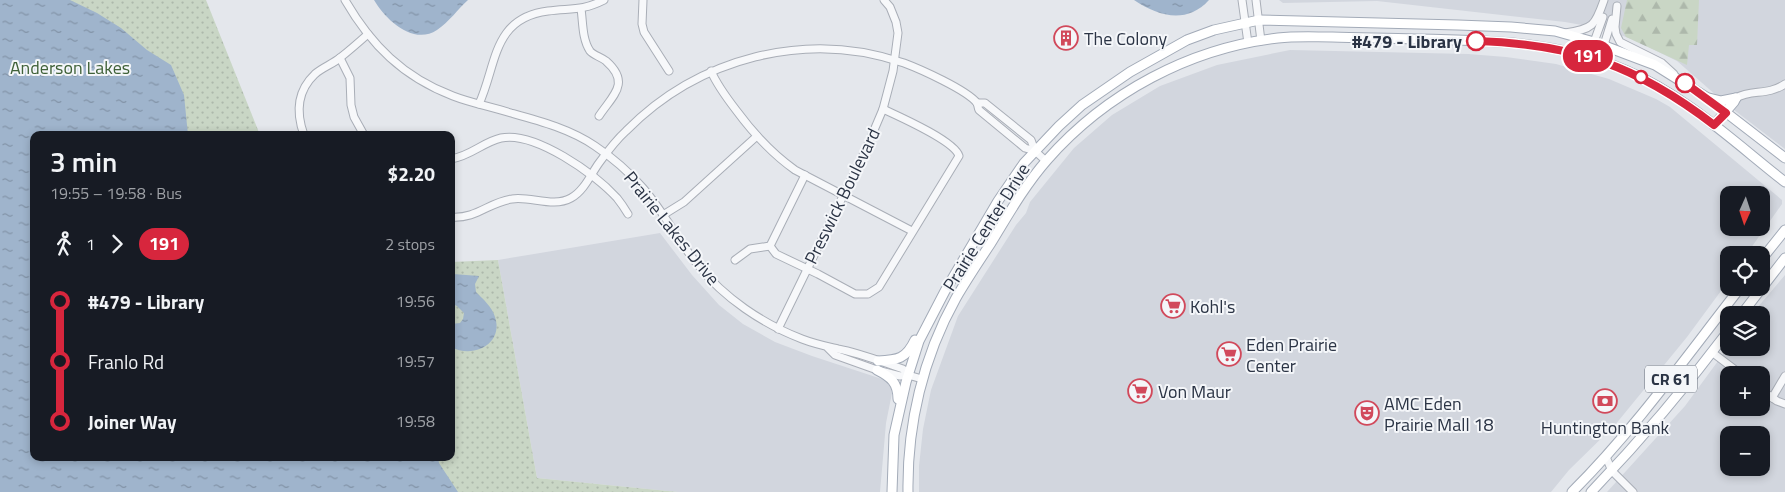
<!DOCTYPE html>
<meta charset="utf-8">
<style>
:root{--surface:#171b24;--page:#20242c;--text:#f1f3f6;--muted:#9ea1a6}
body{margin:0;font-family:"Titillium Web",sans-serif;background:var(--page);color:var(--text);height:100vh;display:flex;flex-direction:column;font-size:19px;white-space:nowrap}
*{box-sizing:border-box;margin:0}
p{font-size:16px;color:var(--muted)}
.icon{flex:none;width:28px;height:28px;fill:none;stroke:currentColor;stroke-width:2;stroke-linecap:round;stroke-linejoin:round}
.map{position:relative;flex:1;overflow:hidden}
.sheet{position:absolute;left:30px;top:131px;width:425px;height:330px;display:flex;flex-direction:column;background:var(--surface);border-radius:10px;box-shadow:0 2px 8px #0003}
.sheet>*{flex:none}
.badge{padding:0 10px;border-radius:16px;font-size:18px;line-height:32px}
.needle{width:32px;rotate:183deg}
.buttons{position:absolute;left:1720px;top:186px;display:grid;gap:10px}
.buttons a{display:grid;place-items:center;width:50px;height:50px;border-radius:10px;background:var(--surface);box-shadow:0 2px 8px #0003;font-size:25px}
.map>.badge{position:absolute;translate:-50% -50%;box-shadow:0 0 0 2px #fff}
.legs{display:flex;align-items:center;gap:8px;height:55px;padding:0 20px;font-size:16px}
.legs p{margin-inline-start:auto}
.head{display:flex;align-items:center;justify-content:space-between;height:85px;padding:0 20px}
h1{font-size:28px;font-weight:600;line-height:38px}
ul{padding:0 20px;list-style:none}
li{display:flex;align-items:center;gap:18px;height:60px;font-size:19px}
li i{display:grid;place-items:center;width:8px;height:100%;margin:0 6px;background:currentColor}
li i::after{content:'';width:12px;height:12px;margin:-6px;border:4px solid;border-radius:50%;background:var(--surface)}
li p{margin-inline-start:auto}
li:first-child i{background:linear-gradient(#0000 50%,currentColor 0)}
li:last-child i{background:linear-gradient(currentColor 50%,#0000 0)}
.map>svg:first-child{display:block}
.built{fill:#d2d6de;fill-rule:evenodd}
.forest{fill:url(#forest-firs)}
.park{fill:url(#park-dots)}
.water{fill:url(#water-ripples)}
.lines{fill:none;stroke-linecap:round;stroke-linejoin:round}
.minor-casing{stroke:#a9aeb7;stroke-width:9}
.major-casing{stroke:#a3abb8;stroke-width:11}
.minor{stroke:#f7f8fa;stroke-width:7}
.major{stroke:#fff;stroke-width:9}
.line-1-casing{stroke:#fff;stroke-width:11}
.line-1{stroke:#d7263d;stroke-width:8}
.stop-1-dot{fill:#fff;stroke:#d7263d;stroke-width:2.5}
.labels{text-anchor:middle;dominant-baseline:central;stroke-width:4;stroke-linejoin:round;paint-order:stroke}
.shield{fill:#f4f6f9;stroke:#676e7b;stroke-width:1}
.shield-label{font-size:16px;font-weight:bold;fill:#2b3445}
.poi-label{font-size:18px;fill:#2b3445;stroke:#f4f6f9;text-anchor:start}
.stop-label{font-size:18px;font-weight:bold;fill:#2b3445;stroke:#f4f6f9;text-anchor:end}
.park-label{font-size:18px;fill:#3f6138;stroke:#f4f6f9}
.street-label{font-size:18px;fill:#2b3445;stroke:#f4f6f9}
</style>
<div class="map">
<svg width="1785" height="492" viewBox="0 0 1785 492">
<defs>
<pattern id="forest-firs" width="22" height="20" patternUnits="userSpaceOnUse" patternTransform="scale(1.25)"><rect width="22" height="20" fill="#c9d6c5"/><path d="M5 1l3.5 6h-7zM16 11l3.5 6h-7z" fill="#adb8ab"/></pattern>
<pattern id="park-dots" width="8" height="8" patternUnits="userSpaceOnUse" patternTransform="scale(1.25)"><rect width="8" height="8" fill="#c9d6c5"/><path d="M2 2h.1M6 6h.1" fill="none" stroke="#adb8ab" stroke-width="1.8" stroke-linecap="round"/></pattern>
<pattern id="water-ripples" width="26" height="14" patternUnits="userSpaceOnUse" patternTransform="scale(1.25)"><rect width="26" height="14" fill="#9fb4cc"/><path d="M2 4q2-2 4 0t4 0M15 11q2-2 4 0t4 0" fill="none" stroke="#8293a7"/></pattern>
</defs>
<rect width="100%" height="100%" fill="#e4e7ec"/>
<g class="built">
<polygon points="1279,0 1785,0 1785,149 1725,103 1677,61 1632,39 1599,28 1565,22 1377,1 1283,3"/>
<path d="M1290 50 1468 54 1506 57 1556 64 1609 79 1656 99 1670 107 1782 200V204L1746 255H1729V280L1687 337 1615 425 1569 470 1551 492H919V466L923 429 931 390 958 316 1016 225 1026 213 1030 202 1074 148 1112 115 1160 86 1217 65ZM1729 195H1761V228H1729Z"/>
<polygon points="660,233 692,275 719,305 743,324 775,342 812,356 885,380 893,388 886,423 880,492 678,492 537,478 498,260"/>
<path d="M1785 275V492H1607L1685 406 1729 346 1761 348V315H1751ZM1729 375H1761V408H1729ZM1729 435H1761V468H1729Z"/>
</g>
<polygon class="forest" points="1627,0 1699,0 1697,45 1689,45 1687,65 1626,37 1621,28"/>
<polygon class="park" points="0,0 206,0 260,135 34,135 34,458 451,458 451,262 498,260 537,478 678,492 0,492"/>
<g class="water">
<polygon points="0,0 70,0 97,13 121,28 147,50 171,65 184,95 188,135 34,135 34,458 438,458 439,463 458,492 0,492"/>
<path d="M374 0H468C458 9 449 22 437 30 413 46 385 19 374 0Z"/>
<path d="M1134 0H1209C1186 25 1158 16 1134 0Z"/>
<path d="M453 274 479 276 475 284 476 292C483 299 492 307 495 317 504 344 473 359 451 347V324L460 323 463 319 464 313 457 306 451 303V275Z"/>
</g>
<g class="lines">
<g class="minor-casing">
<g id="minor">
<path d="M345 0C371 45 403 77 453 96 471 103 492 107 511 113 540 121 570 129 595 146 613 158 629 172 643 188 664 212 678 241 698 265 724 298 763 324 802 339 815 344 825 346 838 349 860 353 882 362 903 369L908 375"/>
<polyline points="643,0 642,24 644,32 669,71"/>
<polyline points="1242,0 1248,43"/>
<polyline points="1256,0 1261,41"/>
<polyline points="1617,6 1615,27 1616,34 1620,42 1662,63 1674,74"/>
<path d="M581 9C583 22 582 39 590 51 593 55 601 57 606 61 631 83 613 95 599 116"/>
<path d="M1565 33C1593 29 1595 26 1604 0"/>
<polyline points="1586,56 1594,42 1603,17"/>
<polyline points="340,58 350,78 351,105 354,117 364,135"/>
<polyline points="1597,59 1604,45 1612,19"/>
<path d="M711 71C717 85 726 97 736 110 753 133 771 153 795 170L912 231"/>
<path d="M1736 98C1752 89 1767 96 1785 84"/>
<polyline points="977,103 985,103 1031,140 1035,151"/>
<path d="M479 104C497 65 492 18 548 11 571 8 582 11 604 0"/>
<path d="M304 135C296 113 297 91 315 74 323 67 333 64 341 57 350 50 359 42 368 34"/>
<path d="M451 159C471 156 483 142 501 138 535 131 595 174 617 198 621 203 625 209 628 214"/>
<path d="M805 175 770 246 776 254 818 274 855 294H868L879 287 959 156C955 141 898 116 883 109"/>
<polyline points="663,215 684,202 757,136"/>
<path d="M451 217C477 219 489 202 512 199 531 196 553 208 571 198 584 191 591 174 599 163 607 152 616 140 626 131 698 58 806 29 904 63 920 69 967 90 977 103 978 105 978 108 979 110L1025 148 1035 151 1046 161"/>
<polyline points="735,260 750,249 770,246"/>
<polyline points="778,329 866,149 883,109 893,71 898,33 896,22 890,7 884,0"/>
<polyline points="828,348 835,355 877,370 900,376 908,375 922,379"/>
<polyline points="1713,353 1742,375"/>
<polyline points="1761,390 1777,401 1785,404"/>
<polyline points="1772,398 1785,376"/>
<polyline points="1606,457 1612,471 1633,492"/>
</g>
</g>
<g class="major-casing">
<g id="major">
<polyline points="1709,98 1721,101 1736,98"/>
<polyline points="1714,125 1734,102 1736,98"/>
<polyline points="1761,260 1785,230"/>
<polyline points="1741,315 1785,258"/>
<path d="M878 361C898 360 906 359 915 340"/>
<path d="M877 370C891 377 898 383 898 399"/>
<polyline points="892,492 894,435 906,382 919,341 945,291 998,201 1024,163 1059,126 1082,105 1130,72 1187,40 1214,30 1259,20 1458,25 1511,27 1555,31 1594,42 1655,65 1706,97 1785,158"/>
<path d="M908 492C907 425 923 357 956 298 967 279 979 261 991 243 1008 215 1025 185 1047 160 1106 93 1190 48 1278 38 1296 36 1314 37 1332 37 1360 38 1387 38 1415 39 1487 40 1557 41 1625 70 1685 95 1734 142 1785 182"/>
<path d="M1572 492C1635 429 1686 357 1740 288"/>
<path d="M1591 492C1640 441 1686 387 1729 330"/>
</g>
</g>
<use href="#minor" class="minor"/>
<use href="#major" class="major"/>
</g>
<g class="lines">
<g class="line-1-casing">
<path id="line-1" d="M1476 41C1574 44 1636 65 1714 125L1726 113 1685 83"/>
</g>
<use href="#line-1" class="line-1"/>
</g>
<defs>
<g id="building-ring" transform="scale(1.25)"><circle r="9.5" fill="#f4f6f9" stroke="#d1495b" stroke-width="1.5"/><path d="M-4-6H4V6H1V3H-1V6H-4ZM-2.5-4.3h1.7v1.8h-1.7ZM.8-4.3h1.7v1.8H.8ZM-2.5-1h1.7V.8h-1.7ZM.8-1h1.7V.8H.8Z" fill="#d1495b"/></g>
<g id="supermarket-ring" transform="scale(1.25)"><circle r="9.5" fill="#f4f6f9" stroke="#d1495b" stroke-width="1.5"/><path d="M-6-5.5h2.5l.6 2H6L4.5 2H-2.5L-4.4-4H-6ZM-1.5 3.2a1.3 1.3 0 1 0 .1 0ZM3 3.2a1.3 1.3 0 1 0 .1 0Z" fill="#d1495b"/></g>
<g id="bank-ring" transform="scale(1.25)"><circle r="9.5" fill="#f4f6f9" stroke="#d1495b" stroke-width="1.5"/><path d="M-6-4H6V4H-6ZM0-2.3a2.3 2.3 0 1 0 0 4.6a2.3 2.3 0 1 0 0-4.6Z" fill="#d1495b"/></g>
<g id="theatre-ring" transform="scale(1.25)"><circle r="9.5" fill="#f4f6f9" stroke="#d1495b" stroke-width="1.5"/><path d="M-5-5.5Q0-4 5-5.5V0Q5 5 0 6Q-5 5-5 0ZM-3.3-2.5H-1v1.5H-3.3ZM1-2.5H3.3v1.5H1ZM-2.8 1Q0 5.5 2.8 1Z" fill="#d1495b"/></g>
</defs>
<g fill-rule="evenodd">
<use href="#building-ring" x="1066" y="38"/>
<use href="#supermarket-ring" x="1173" y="306"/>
<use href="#supermarket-ring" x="1229" y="354"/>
<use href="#supermarket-ring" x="1140" y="391"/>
<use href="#bank-ring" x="1605" y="401"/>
<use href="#theatre-ring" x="1367" y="413"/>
</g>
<g class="stop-1-dot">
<circle cx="1476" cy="41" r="9"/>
<circle cx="1641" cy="77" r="6"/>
<circle cx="1685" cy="83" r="9"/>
</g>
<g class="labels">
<rect class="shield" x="1645" y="365.5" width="52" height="27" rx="4"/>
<g class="shield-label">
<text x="1671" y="379">CR 61</text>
</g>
<g class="poi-label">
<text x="1084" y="38">The Colony</text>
<text x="1190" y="306">Kohl's</text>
<text x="1246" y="344">Eden Prairie<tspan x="1246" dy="21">Center</tspan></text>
<text x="1158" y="391">Von Maur</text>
<text x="1384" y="403">AMC Eden<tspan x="1384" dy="21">Prairie Mall 18</tspan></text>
<text x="1605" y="427" text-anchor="middle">Huntington Bank</text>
</g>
<g class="stop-label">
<text x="1462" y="41">#479 - Library</text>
</g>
<g class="park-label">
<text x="70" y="67">Anderson Lakes</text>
</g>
<g class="street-label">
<text transform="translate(842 196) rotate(-64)">Preswick Boulevard</text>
<text transform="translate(986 227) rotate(-58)">Prairie Center Drive</text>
<text transform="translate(672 228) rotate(51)">Prairie Lakes Drive</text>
</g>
</g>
</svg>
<div class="buttons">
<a><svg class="needle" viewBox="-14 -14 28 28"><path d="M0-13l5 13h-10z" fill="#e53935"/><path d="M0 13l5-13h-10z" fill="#9ea1a6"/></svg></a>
<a><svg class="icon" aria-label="locate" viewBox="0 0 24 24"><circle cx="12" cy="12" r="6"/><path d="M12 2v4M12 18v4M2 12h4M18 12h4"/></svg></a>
<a><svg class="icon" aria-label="layers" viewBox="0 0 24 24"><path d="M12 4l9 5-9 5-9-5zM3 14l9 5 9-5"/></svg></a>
<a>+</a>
<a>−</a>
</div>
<b class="badge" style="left:1588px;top:56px;background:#d7263d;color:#fff">191</b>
<section class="sheet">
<div class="head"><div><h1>3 min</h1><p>19:55 – 19:58 · Bus</p></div><b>$2.20</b></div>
<div class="legs"><svg class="icon" aria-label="walk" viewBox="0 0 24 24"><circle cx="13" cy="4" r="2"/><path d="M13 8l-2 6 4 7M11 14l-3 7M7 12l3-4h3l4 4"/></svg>1<svg class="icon" aria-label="forward" viewBox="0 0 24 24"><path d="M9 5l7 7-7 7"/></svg><b class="badge" style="background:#d7263d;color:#fff">191</b><p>2 stops</p></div>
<ul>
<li><i style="color:#d7263d"></i><b>#479 - Library</b><p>19:56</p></li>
<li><i style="color:#d7263d"></i><span>Franlo Rd</span><p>19:57</p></li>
<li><i style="color:#d7263d"></i><b>Joiner Way</b><p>19:58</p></li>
</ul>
</section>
</div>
